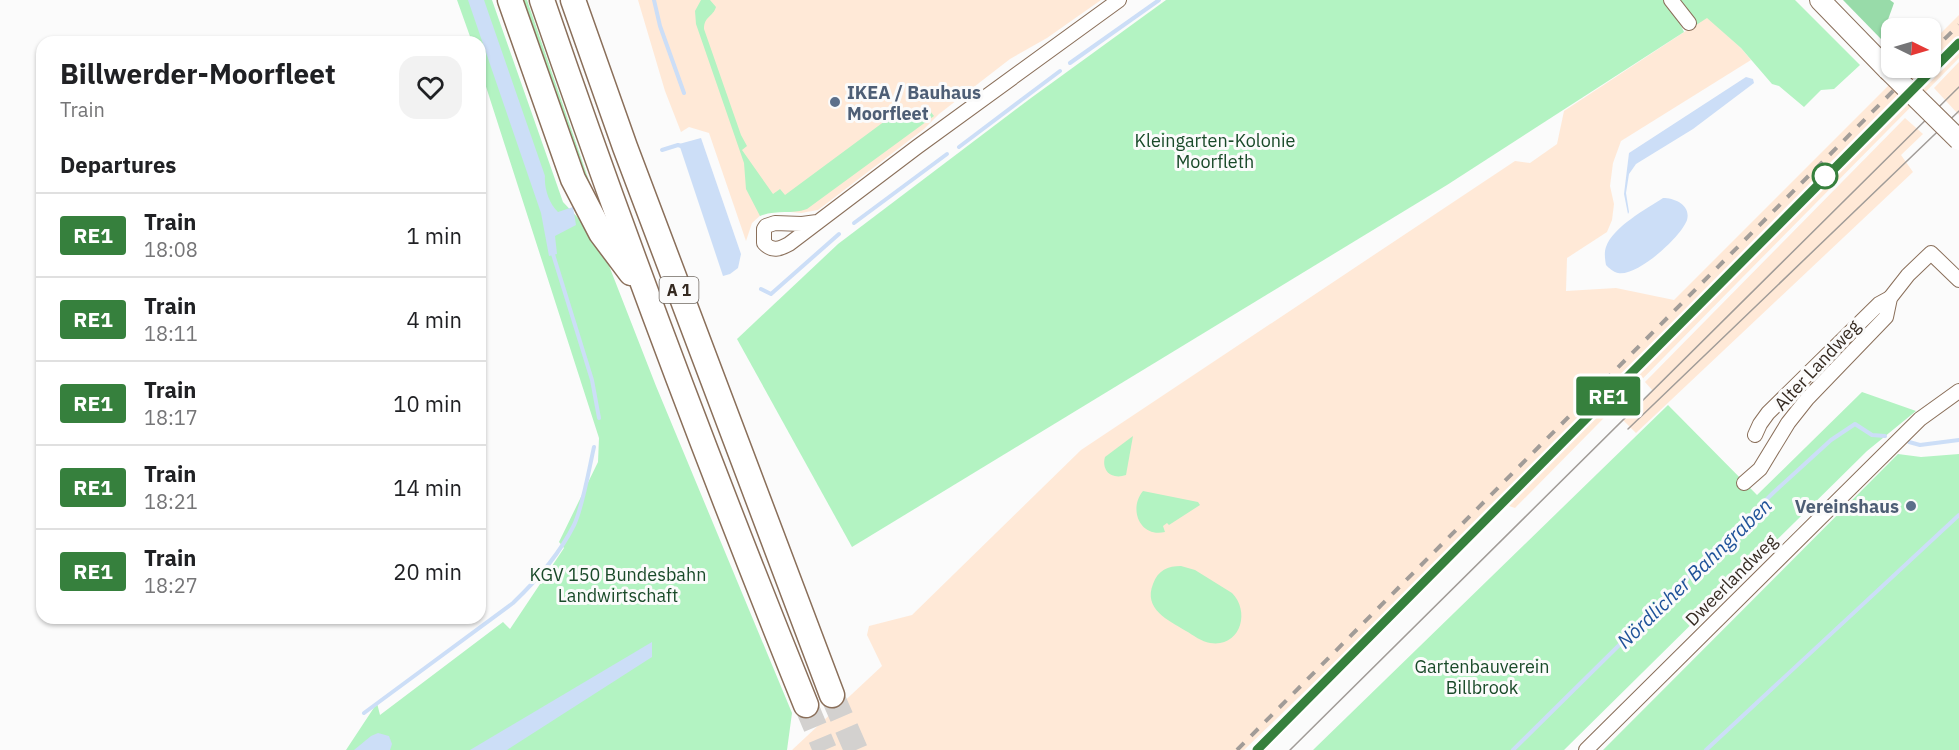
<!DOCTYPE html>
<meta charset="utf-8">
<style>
:root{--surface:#fff;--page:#f2f2f2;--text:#202124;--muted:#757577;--line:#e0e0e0}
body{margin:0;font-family:"IBM Plex Sans",sans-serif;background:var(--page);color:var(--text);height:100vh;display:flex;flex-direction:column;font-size:22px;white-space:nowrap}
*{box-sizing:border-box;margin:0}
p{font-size:20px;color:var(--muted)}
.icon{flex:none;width:33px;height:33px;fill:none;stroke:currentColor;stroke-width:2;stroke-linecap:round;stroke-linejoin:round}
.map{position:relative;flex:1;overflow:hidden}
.drawer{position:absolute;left:36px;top:36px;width:450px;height:588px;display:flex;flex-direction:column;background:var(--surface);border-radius:18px;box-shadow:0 2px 4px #0004}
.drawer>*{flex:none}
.badge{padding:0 12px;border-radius:4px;font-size:21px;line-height:39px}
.needle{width:39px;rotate:95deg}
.tools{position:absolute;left:1881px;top:18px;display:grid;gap:12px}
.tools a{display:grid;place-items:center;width:60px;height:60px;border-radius:12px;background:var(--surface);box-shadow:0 2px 4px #0004;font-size:30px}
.map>.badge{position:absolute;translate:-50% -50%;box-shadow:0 0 0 3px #fff}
h2{padding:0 24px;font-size:22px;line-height:54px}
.round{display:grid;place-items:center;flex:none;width:63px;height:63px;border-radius:18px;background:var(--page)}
.headline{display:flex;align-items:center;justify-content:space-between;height:102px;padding:0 24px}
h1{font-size:28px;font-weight:700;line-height:45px}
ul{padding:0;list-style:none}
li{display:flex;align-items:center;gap:18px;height:84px;padding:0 24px;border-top:2px solid var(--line)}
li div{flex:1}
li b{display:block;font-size:22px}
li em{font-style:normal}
li .badge{min-width:66px;font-weight:700;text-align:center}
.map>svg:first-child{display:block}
.built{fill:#ffe9d7}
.green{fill:#b3f3c2}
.forest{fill:#98dba9}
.water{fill:#ccdef7}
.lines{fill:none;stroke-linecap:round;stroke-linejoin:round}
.stream{stroke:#ccdef7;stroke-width:4}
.motorway-tunnel{stroke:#d3d1cf;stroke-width:24;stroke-dasharray:24 12;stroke-linecap:butt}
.minor-casing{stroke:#8a6f5a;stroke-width:16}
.secondary-casing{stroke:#8a6f5a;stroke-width:22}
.motorway-casing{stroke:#8a6f5a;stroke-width:27}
.minor{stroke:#fff;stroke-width:14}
.secondary{stroke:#fff;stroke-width:20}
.motorway{stroke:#fff;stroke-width:24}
.tram{stroke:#a19c98;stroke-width:1.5}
.rail{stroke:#a19c98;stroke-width:4;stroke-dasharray:10 10;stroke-linecap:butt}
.secondary-bridge-casing{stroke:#8a6f5a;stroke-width:22;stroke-linecap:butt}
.secondary-bridge{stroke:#fff;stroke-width:20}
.line-casing{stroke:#fff;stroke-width:14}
.line{stroke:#36803d;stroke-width:9}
.service-dot{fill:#5c6f8a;stroke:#fbfbfb;stroke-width:2}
.stop-dot{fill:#fff;stroke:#36803d;stroke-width:3}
.labels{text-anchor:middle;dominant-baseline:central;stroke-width:6;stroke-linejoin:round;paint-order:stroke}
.shield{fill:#fbfbfb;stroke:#706962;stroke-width:1.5}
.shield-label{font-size:16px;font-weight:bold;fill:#352a21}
.service-label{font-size:18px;font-weight:bold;fill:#4e5e75;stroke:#fbfbfb;text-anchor:start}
.park-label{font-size:18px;fill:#194a29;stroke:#fbfbfb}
.street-label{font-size:18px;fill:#352a21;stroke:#fbfbfb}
.water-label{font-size:20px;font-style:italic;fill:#1f5299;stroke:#fbfbfb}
</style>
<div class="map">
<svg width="1959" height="750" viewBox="0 0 1959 750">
<rect width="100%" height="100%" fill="#fbfbfb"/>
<g class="built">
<polygon points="638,0 1101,0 1047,38 1010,59 939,114 924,129 818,210 801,213 780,211 762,214 752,223 746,241 709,133 689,127 681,132 665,91"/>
<polygon points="1959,15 1959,58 1515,508 1500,503 1244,750 792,750 882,666 867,635 869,626 912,615 1081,450 1515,161 1530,163 1557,144 1564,111 1707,17 1741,48 1751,60 1621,141 1613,163 1610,186 1614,204 1612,220 1607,232 1567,258 1566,291 1616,288 1674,300 1906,68 1930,68 1931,43"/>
<polygon points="1959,62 1959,115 1934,88"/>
<polygon points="1905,118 1923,134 1901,155 1913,172 1636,433 1623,420 1653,391 1645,382"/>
</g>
<g class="green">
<polygon points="457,0 492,0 563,202 599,240 656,386 792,713 787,750 346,750 377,703 380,715 503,622 510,629 564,548 559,542 598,462 599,438 480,68 480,42 472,42"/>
<polygon points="517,0 527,0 599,210 598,213"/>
<path d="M701 0H710L716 7C713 17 704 16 704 29L741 135 747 146 742 150 773 194 780 189 785 195 889 118 885 112 887 111C904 119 912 124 930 111L934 116 807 209C791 215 777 209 760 216L746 189 744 163 696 24 695 11Z"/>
<polygon points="1166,0 1663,0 1675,13 1684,32 1447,185 852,547 737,339 838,244 1031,98"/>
<polygon points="1675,0 1795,0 1860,65 1834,89 1821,90 1804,107 1779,86 1772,84 1741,48 1707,18 1693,27"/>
<polygon points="1862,392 1916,411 1867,451 1564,750 1313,750 1668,405 1757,495"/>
<path d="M1133 436 1126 475C1112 480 1101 471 1105 457Z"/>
<polygon points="1898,454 1921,457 1959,454 1959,750 1603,750"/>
<path d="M1143 491 1198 502 1200 505 1169 525 1167 523 1163 526 1165 532C1140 538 1128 509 1143 491Z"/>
<path d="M1181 566 1195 570 1232 593C1251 612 1240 648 1210 643 1202 642 1193 635 1186 631 1168 620 1143 609 1153 584 1158 570 1168 566 1181 566Z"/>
</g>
<polygon class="forest" points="1843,0 1890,0 1894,3 1881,39"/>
<g class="water">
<path d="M468 0H484L545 176C544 188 549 204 558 212L573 207 576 225 555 236 557 254 549 256 541 213Z"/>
<polygon points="1746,77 1753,79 1754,83 1693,129 1636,164 1629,174 1626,193 1629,212 1628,214 1624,194 1629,153"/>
<polygon points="701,138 741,254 738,268 730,274 723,276 679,144"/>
<path d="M1663 198C1675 198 1691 205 1687 220 1681 237 1637 277 1618 273 1613 272 1609 268 1606 265 1605 259 1604 252 1606 247 1613 227 1646 209 1663 198Z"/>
<polygon points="652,642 652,657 507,750 470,750"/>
<polygon points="378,733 389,736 392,744 390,750 354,750 371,736"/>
</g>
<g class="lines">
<g class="stream">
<polyline points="654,0 660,26 684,93"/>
<polyline points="1070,63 1159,0"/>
<polyline points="959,147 1060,71"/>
<polyline points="662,150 678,145 684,147"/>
<polyline points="854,223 947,154"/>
<polyline points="552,251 592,380 599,418"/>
<polyline points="761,289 771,294 839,234"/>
<polyline points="1909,442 1920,445 1959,440"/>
<path d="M364 713 513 603C536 581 560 553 574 525 583 506 589 469 594 447"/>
<polyline points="1513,750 1774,492 1831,440 1855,424 1872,435 1885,436"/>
<polyline points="1706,750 1959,515"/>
</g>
<g class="motorway-tunnel">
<polyline points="832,695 856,750"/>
<polyline points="806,705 825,750"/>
</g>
<g class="minor-casing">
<g id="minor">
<polyline points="1671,0 1689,23"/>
<path d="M817 222 802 224 775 223 766 226 764 229V243C772 252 780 249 789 244L917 147 1119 0"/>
<polyline points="1755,435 1760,424 1768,413 1879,304 1890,298"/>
<polyline points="1744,483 1760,469 1788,423 1807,399 1886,317 1890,298 1908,275 1931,253 1959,280"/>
<polyline points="1586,750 1920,419 1959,391"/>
</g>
</g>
<g class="secondary-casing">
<polyline id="secondary" points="1820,0 1888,70"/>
</g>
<g class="motorway-casing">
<g id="motorway">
<polyline points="510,0 573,179 601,233 631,273"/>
<path d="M542 0C623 237 712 472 806 705"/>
<polyline points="573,0 625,147 832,695"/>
</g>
</g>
<use href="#minor" class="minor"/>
<use href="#secondary" class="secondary"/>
<use href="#motorway" class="motorway"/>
<g class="tram">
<polyline points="1628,429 1959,111"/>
<polyline points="1290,750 1959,87"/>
</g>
<g class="rail">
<polyline points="1930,53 1959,25"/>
<polyline points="1237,750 1916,68"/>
<polyline points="1257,750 1959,43"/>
</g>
<g class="secondary-bridge-casing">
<polyline id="secondary-bridge" points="1888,70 1959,140"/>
</g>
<use href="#secondary-bridge" class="secondary-bridge"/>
</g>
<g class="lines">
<g class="line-casing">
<polyline id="line" points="1257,750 1959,43"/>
</g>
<use href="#line" class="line"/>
</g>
<g class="service-dot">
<circle cx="835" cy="102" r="6"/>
<circle cx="1911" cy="506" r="6"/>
</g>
<circle class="stop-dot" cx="1825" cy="176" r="12"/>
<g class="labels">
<rect class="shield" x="659.5" y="277" width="39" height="26" rx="4.5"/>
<g class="shield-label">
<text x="679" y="290">A 1</text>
</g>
<g class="service-label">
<text x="847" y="92">IKEA / Bauhaus<tspan x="847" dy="21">Moorfleet</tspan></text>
<text x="1899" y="506" text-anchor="end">Vereinshaus</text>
</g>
<g class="park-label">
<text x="1215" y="140">Kleingarten-Kolonie<tspan x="1215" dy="21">Moorfleth</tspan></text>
<text x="618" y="574">KGV 150 Bundesbahn<tspan x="618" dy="21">Landwirtschaft</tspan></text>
<text x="1482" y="666">Gartenbauverein<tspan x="1482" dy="21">Billbrook</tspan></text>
</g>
<g class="street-label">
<text transform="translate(1817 365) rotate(-47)">Alter Landweg</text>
<text transform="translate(1731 580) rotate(-45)">Dweerlandweg</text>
</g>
<g class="water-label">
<text transform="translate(1694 573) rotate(-44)">Nördlicher Bahngraben</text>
</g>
</g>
</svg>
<div class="tools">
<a><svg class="needle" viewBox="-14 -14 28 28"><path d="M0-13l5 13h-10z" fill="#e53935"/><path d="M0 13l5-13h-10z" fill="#757577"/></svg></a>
</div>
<b class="badge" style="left:1608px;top:396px;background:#36803d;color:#fff">RE1</b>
<section class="drawer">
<div class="headline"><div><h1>Billwerder-Moorfleet</h1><p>Train</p></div><a class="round"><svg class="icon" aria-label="heart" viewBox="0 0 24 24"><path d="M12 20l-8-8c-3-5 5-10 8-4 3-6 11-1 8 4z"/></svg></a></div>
<h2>Departures</h2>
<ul>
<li><span class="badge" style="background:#36803d;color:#fff">RE1</span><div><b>Train</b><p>18:08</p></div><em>1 min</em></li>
<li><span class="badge" style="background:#36803d;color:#fff">RE1</span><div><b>Train</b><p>18:11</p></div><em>4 min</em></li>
<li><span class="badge" style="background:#36803d;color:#fff">RE1</span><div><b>Train</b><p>18:17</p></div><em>10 min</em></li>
<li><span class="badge" style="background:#36803d;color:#fff">RE1</span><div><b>Train</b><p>18:21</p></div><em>14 min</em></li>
<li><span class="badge" style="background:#36803d;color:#fff">RE1</span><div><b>Train</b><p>18:27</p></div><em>20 min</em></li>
</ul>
</section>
</div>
